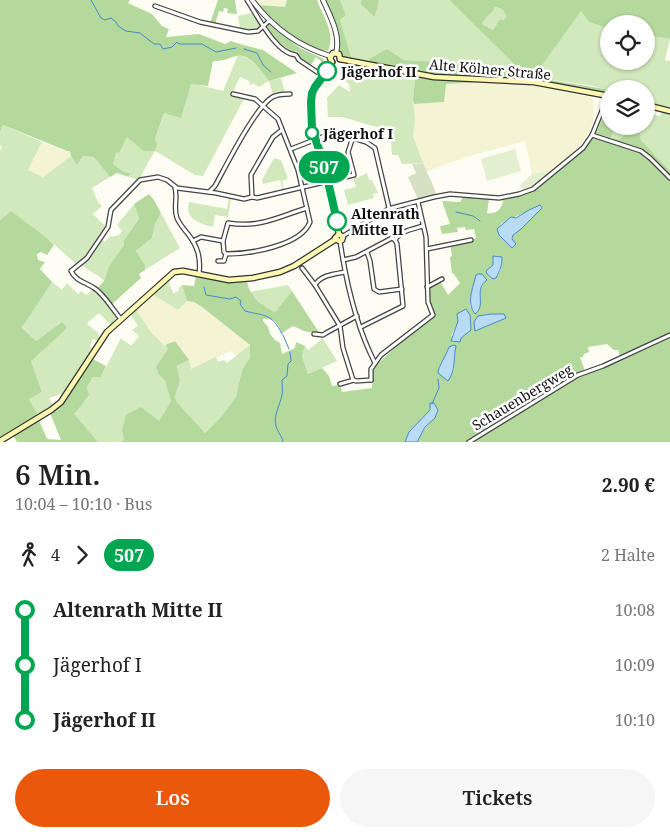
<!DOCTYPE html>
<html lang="de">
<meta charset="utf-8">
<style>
:root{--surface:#fff;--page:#f6f6f6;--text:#222;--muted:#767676;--accent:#ea580c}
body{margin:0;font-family:"Noto Serif",serif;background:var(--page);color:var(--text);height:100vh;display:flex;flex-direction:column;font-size:19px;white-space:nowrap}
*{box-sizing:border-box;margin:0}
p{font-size:16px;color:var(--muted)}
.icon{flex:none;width:28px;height:28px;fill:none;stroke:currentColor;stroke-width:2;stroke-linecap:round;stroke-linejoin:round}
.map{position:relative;height:442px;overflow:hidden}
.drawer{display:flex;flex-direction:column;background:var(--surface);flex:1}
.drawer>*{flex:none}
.badge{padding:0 10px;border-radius:16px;font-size:18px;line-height:32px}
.fabs{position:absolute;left:600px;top:15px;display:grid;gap:10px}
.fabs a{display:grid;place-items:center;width:55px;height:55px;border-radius:50%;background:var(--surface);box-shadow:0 1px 4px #0004;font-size:25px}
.map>.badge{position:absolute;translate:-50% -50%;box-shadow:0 0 0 2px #fff}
.legs{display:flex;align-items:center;gap:8px;height:55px;padding:0 15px;font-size:16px}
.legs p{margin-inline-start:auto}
.summary{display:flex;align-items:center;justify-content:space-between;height:85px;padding:0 15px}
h1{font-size:28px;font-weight:600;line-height:38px}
.button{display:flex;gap:10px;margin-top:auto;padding:10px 15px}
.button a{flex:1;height:58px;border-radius:30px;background:var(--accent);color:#fff;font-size:20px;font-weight:600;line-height:58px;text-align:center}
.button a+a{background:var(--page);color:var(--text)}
ul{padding:0 15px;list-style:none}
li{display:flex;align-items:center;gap:18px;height:55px;font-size:19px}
li i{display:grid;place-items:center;width:8px;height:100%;margin:0 6px;background:currentColor}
li i::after{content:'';width:12px;height:12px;margin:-6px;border:4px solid;border-radius:50%;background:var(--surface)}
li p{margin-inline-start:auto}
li:first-child i{background:linear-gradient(#0000 50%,currentColor 0)}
li:last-child i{background:linear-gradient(currentColor 50%,#0000 0)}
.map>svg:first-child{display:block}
.farmland{fill:#f4f3d4}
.green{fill:#d1e9bd}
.forest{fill:#b4d99d;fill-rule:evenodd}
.cemetery{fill:#d6e1c4}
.pitch{fill:#e2f0cf}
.water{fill:#badbf4;stroke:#438bc9}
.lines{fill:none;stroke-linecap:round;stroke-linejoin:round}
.stream{stroke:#438bc9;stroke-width:1}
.minor-casing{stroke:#434343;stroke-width:5.5}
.tertiary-casing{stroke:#434343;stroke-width:6}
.secondary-casing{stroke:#323232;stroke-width:7}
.minor{stroke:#fff;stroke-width:3}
.tertiary{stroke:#fff;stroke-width:4}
.secondary{stroke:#fcf8b1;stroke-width:4.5}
.line-1-casing{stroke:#fff;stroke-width:11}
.line-1{stroke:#00a651;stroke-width:8}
.stop-1-dot{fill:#fff;stroke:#00a651;stroke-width:2.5}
.labels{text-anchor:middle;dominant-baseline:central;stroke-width:5;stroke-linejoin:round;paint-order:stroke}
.street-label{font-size:14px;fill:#101010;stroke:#fff}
.stop-label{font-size:14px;font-weight:bold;fill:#101010;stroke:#fff;text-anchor:start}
</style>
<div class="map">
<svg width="670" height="442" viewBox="0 0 670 442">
<rect width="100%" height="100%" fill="#fefdf3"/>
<g class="farmland">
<polygon points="256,0 287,0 285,7 260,5"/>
<polygon points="480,82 529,85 591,97 594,101 593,118 594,119 590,131 579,148 553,170 532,174 525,141 466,157 426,172 413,136 414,104 444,102 446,84"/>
<polygon points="42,142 66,151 71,151 71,156 43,177 27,170"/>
<polygon points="152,294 178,310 187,301 194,302 202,307 250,345 236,356 231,351 191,369 175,341 165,345 150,331 136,309"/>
</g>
<g class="green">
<polygon points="340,0 362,0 360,4 375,17 379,0 449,0 517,67 404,60 387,49 368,62 352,60 340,20 346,15"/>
<path d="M494 7C501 8 505 10 506 17L504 20 500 19 493 30 482 24C485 17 492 14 494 7Z"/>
<polygon points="581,11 589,22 609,29 609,61 646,61 646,35 670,39 665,60 670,61 670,109 648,103 646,89 609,90 588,85 538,78 534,75"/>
<polygon points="252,13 261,27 253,31 240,29 238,16"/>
<path d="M238 55C252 58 261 70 269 81L281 78 285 92 273 95 269 81 259 87 253 83 251 86 249 81 240 77 232 94 245 97 203 176 195 175 155 151C151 158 142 172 141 178L138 180 129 177 130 173 124 172 113 164 116 152H120L127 137 143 151 155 140 164 113 181 117 191 83 223 91Z"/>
<polygon points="354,68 415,79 413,99 415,119 413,136 423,163 402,164 398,155 392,155 390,131 342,117 328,117 327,98 339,85 350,92 349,84 345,81 352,74"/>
<polygon points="662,111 670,113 670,171 641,140 610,138 614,126 646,126 646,120 651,114 660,116"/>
<path d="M3 125 42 142 28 170 43 177 71 156 77 165 83 156 95 157 110 177 92 188 98 202 102 206 93 214 106 227 100 238 105 242 109 237 119 235 122 231 117 225 134 204 139 219 124 240V245L109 266 104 281C97 273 89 272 82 265H77L46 237 11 211 0 220V151L2 147 0 145V132Z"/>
<polygon points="274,158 281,160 288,178 286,179 288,190 286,189 288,189 286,180 282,180 284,191 283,191 280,180 263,184 262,180"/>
<polygon points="367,173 369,180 372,180 378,193 373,194 374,198 348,205 344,190 356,187 353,177 356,176 357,178"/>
<path d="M229 197 231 199 228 217 215 215 213 227C200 224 184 219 189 202L227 209Z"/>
<polygon points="161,213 180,248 145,270 145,265 136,251 152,238 155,224"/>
<polygon points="196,276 230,283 247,282 249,292 288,285 292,291 275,312 263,306 249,292"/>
<polygon points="168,279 173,293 179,291 178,289 182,285 187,301 178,310 152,294"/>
<polygon points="52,282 62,290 67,283 78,294 81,291 86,295 93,289 117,317 111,325 99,313 87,323 95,331 96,330 100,337 97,341 93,339 90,345 92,349 64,396 61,394 49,398 52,405 38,415 29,399 42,392 31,361 62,322 36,341 22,326"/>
<polygon points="136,309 150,331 168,349 159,375 165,381 171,401 159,421 122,431 124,439 121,442 98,442 73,414 89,397 87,387 93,377 101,377 121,338 131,346 139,336 132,330 138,326 130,314"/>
<polygon points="322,337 337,361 308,374 302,356 305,346 308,350 321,340"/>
<polygon points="250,345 250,359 242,370 236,397 221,417 205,433 177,402 175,397 180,381 177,366 189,360 191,369 216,357 218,362 224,360 227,363"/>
</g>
<g class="forest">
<path d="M0 0H130L128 3 152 14 162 26 169 29 166 37 199 34 225 44 231 41C242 45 252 47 263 50L297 73 269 81C262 72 249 52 236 56 227 59 222 61 213 61L208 86 191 84 181 118 164 113 155 139 157 144 155 151H143L127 137 120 152 116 153 113 164 124 172 130 173 129 177 117 173 110 177 94 157 83 156 77 165 71 156 70 151H67L3 125 0 132Z"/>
<polygon points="218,0 235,0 237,14 227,13 228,9 224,8 223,12 219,11 215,24 210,23"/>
<path d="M287 0H317C323 17 336 32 328 51 305 49 274 23 260 5L285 7Z"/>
<polygon points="325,0 340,0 346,15 340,20 352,60 341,56 335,24"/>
<polygon points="362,0 379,0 375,17 360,4"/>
<path d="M449 0H670V39L646 35V24H609V29L589 22 581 11 535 75 538 78 605 89 609 90V94L573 86 529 79 437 76 369 62V59L387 49 404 60 517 67ZM495 7C501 8 505 10 506 17L504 20 500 19 493 30 482 24C485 17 492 14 495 7Z"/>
<polygon points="269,24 300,48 324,59 323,63 316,57 311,65 299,57 299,53 296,51 293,53 274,38 267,26"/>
<polygon points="357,65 416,77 480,82 446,84 444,102 414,104 413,99 415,79 354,68 354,66"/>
<path d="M609 104V126H614L611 138 620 139 631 129 639 132 641 140 670 171V442H417C422 430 431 422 438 412L434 403H430V410L409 432 405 442H121L124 439 122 431 126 415 141 407 159 421 171 401 165 381 159 375 156 367 168 349 165 345 175 341 189 360 177 366 180 381 175 397 177 402 205 433 221 417 236 397 242 370 250 358V345L202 307 194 302 187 301 182 285 194 286 196 276 230 283 247 282C250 297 261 305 275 312L292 291 320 334 304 331 293 326 282 333C278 324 275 317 263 319V321L268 327 270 334 275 340 280 343 282 354 295 348 296 342 305 346 302 356 308 374 322 368 329 376 332 386 340 385 342 392 372 388 373 368 398 345 436 316 430 302 428 288 440 281 448 295 460 283 453 273 452 274 450 257 452 256 450 244 467 241 473 242V239L476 238 474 229 466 230 465 227 457 228 458 232 442 234 440 226 450 224 442 201 460 202 463 197 489 199 487 213C496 215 503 208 503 199L522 195 537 189 579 154 594 137ZM540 205 542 208 520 230 513 235 512 248 499 235 501 224ZM493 256 502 258 501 270 496 278 486 271 493 265ZM475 281 484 282 480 292V304L475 314 471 308 470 305ZM466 309 470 318 471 330 461 338V340L451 336 458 322 457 314ZM502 314 503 319 478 328 482 315ZM607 344 614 350H618L620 356 602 365 585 371 580 357H583L584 354 589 352 588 347ZM449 347 455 350C452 358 455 364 453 372L438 370 443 363Z"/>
<polygon points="149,194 154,200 161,213 155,224 152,238 136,251 145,265 145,270 139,274 141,278 111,305 97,289 104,281 109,266 124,245 124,240 139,219 134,204"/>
<polygon points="11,211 46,237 54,245 47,255 41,252 37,254 38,260 45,262 40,269 52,282 22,327 36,341 62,322 67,328 31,361 42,392 29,399 38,415 0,437 0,220"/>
<polygon points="91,358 106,366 101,377 93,377 87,387 89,396 74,414 98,442 17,442 13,435 39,420 47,439 61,440 50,413 64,402"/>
</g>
<path class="cemetery" d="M423 163C427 174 433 182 436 194L418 199 408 177 416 173 412 164Z"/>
<g class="pitch">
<polygon points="515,149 521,171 487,181 481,159"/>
<polygon points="553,170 541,182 528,190 522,189 520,185 532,174"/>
</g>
<g class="water">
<polygon points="540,205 542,208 520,230 513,235 512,239 516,244 512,248 499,235 497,229 511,217 516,218 529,210"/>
<path d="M493 256 502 257C502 267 500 270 496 278L493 279 487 274 486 271 493 265Z"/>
<path d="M478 274H482L487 280C473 289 487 306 475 314 466 302 473 288 476 275Z"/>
<polygon points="466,309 470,315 471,330 461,338 460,342 451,341 458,321 457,314"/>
<polygon points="491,314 504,314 506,318 475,331 474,322 478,316"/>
<path d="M454 345 456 346C453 359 456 370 448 381L438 373C438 367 447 354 449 347Z"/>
<polygon points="430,403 434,403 438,410 435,418 425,427 417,442 405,442 409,432 430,410"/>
</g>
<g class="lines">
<g class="stream">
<polyline points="91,0 101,18 105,20 111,18 116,22 118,26 126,31 140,33 154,44 160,44 163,49 172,47 177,42 179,44 202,44 216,52 236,48"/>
<polyline points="244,49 257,53 263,65 271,72"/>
<polyline points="456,212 473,216 480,221"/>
<path d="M204 287 206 295 230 299 236 297 241 301 240 304 245 311C264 316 272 313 282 334"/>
<polyline points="283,335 289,349"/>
<polyline points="432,404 439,388 438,379"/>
<path d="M282 442 283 440C281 436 277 430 276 426 273 416 280 405 282 395 283 391 282 385 282 380L287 376 288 364 291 361 290 352"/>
</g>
<g class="minor-casing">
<g id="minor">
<path d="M247 0C257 15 276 54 296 55L299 60 323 76"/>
<polyline points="155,6 200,22 248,32 258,31 269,21"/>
<path d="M233 94 255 99 278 119 298 170 310 222C301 246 249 254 226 254L224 252 223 241 228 223C261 228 277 217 307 208"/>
<polyline points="592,135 641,151 650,158 670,178"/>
<polyline points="291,149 327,135 337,133 366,142 375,148 389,208"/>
<path d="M175 188C178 198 173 208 177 218 180 225 184 229 188 234 198 247 201 258 199 274"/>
<path d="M209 192 215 186C225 168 258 101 275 96 280 94 287 94 290 94"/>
<polyline points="252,197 251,175 273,137 282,130"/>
<polyline points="343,236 388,209 434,197 450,194 499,198 519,194 533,189 583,148 592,135 608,96"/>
<path d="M397 236 393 235 392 238 395 240C400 231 413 229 423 226"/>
<polyline points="193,241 201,237 223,241"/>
<path d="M340 241C346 282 356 326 375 363"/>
<polyline points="427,249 471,240"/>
<polyline points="367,252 370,261 374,289 379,292 402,289"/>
<polyline points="343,260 356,257 392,238"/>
<polyline points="218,261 224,261 226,254"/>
<polyline points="302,268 315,285 340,326 343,348 353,380 356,381 371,380"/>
<path d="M315 285C321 275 334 274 345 272"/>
<polyline points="427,287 442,279"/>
<path d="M121 319C113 310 103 293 94 288 85 282 76 281 71 271L87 258 108 227 111 210 140 180 158 177 167 180 177 188 216 193 244 199 252 197 257 198 354 175 348 152 353 137"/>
<polyline points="361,327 403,306 397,244 395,240"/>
<polyline points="314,334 323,335 326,333 357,316"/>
<polyline points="371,380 371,369 381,355 433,315 428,302 426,237 418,202"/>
<polyline points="340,384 354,380"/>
<polyline points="469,442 578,375 603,366 670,335"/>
</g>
</g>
<g class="tertiary-casing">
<g id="tertiary">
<path d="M252 0C272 27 298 46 330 56"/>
<path d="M323 0C330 16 341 35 336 53"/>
</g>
</g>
<g class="secondary-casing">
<g id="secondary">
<polyline points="340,59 434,77 534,82 609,96"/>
<polyline points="332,62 313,90 311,99 311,114 312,135 324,167 339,234 343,237 342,240 339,241 335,238 339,234"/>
<polyline points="332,62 330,58 333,53 339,54 340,59"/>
<polyline points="646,105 670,111"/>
<polyline points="0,441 51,410 61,402 107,332 174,272 183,271 229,280 253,278 280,272 294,266 336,239"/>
</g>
</g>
<use href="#minor" class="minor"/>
<use href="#tertiary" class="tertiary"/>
<use href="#secondary" class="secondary"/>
</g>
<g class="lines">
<g class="line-1-casing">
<polyline id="line-1" points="327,71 315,87 312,93 311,102 312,129 324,164 337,221"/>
</g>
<use href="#line-1" class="line-1"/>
</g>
<g class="stop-1-dot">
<circle cx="327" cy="71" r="9"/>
<circle cx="312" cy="133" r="6"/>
<circle cx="337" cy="221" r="9"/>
</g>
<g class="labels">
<g class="street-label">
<text transform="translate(490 69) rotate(5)">Alte Kölner Straße</text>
<text transform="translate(522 397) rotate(-31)">Schauenbergweg</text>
</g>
<g class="stop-label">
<text x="341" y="71">Jägerhof II</text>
<text x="323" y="133">Jägerhof I</text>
<text x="351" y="213">Altenrath<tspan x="351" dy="16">Mitte II</tspan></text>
</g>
</g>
</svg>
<div class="fabs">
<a><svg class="icon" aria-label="locate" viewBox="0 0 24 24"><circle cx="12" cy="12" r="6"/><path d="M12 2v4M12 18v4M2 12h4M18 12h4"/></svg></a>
<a><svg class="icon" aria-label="layers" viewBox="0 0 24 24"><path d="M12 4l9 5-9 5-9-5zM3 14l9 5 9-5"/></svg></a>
</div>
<b class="badge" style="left:324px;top:167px;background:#00a651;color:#fff">507</b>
</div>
<section class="drawer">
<div class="summary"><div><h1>6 Min.</h1><p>10:04 – 10:10 · Bus</p></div><b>2.90 €</b></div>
<div class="legs"><svg class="icon" aria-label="walk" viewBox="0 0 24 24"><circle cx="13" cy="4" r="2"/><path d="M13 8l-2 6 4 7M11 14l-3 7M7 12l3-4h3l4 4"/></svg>4<svg class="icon" aria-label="forward" viewBox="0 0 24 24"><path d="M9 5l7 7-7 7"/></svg><b class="badge" style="background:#00a651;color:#fff">507</b><p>2 Halte</p></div>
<ul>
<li><i style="color:#00a651"></i><b>Altenrath Mitte II</b><p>10:08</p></li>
<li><i style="color:#00a651"></i><span>Jägerhof I</span><p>10:09</p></li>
<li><i style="color:#00a651"></i><b>Jägerhof II</b><p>10:10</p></li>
</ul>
<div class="button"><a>Los</a><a>Tickets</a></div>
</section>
